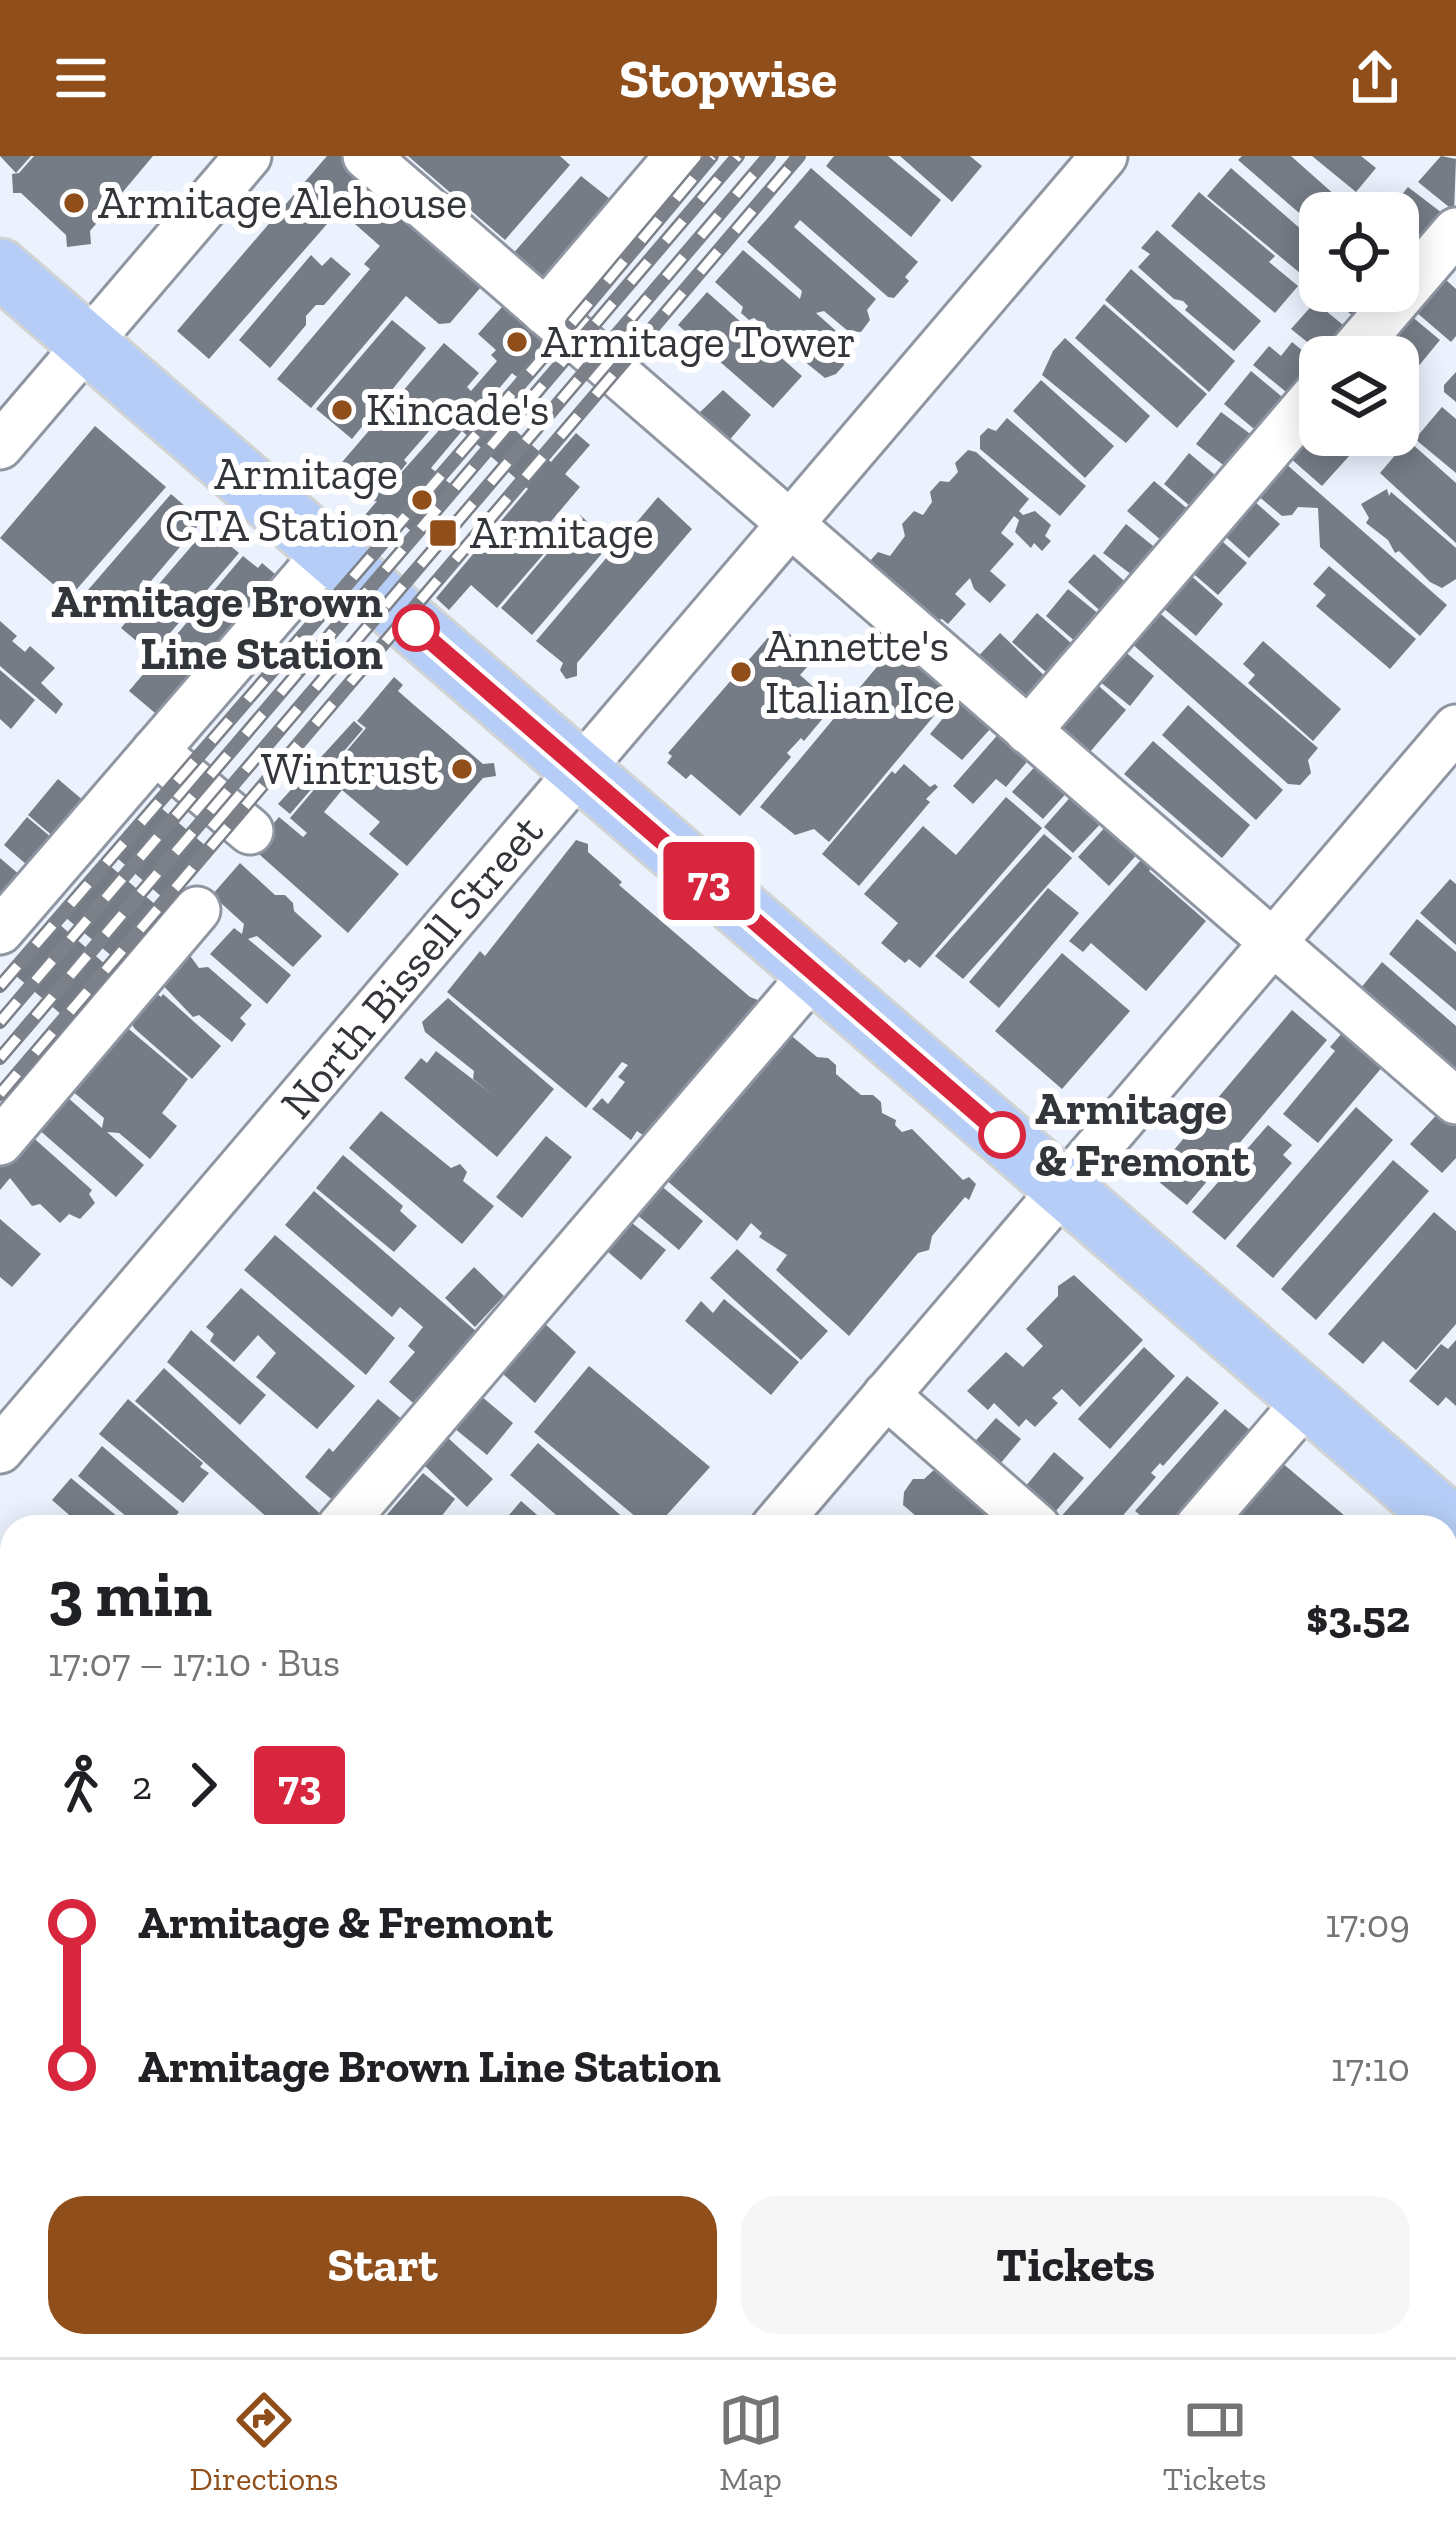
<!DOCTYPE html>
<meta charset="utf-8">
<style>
:root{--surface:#fff;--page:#f6f6f6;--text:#202124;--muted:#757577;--line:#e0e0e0;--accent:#8f4e1a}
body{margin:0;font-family:"Zilla Slab",serif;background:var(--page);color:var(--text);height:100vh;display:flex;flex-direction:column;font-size:45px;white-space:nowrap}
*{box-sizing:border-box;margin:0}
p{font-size:39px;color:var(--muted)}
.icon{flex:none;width:66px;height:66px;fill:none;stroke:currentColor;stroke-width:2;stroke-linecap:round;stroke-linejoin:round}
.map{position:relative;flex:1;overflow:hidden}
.sheet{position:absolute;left:0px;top:1359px;width:1458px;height:843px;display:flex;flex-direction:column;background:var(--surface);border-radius:36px 36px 0 0;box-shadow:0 6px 30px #0003}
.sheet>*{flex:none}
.badge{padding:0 24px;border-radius:9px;font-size:42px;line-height:78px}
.buttons{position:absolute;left:1299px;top:36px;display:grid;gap:24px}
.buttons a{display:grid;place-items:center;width:120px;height:120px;border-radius:24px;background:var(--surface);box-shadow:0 6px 30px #0003;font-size:60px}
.map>.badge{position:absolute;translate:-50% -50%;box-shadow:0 0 0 6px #fff}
.legs{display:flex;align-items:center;gap:18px;height:132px;padding:0 48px;font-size:39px}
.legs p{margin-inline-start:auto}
.overview{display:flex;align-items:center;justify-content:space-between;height:204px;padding:0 48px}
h1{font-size:66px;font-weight:700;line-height:90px}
.button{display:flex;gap:24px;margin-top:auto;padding:24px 48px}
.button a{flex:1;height:138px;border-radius:36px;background:var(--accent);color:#fff;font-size:48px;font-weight:700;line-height:138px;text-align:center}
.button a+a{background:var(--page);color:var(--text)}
ul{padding:0 48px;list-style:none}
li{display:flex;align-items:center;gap:42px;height:144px;font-size:45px}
li i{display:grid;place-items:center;width:18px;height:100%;margin:0 15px;background:currentColor}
li i::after{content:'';width:30px;height:30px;margin:-15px;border:9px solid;border-radius:50%;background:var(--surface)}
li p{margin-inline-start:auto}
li:first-child i{background:linear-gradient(#0000 50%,currentColor 0)}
li:last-child i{background:linear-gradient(currentColor 50%,#0000 0)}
header{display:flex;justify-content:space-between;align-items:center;height:156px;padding:0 48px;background:var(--accent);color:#fff;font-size:54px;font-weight:700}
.menu{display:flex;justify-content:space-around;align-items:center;height:168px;border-top:3px solid var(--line);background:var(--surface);font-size:33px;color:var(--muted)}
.menu a{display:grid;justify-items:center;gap:6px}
.menu .selected{color:var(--accent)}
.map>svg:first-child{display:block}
.building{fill:#757c86;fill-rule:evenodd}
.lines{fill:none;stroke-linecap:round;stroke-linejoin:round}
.minor-casing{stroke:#8f96a1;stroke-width:51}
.major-casing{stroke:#d2d3d3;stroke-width:63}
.minor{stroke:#fff;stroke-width:45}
.major{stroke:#b6cef7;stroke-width:57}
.rail-casing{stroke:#7c8088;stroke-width:14}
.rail{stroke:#fff;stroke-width:9;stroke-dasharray:27;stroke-linecap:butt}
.line-1-casing{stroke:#fff;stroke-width:27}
.line-1{stroke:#d7263d;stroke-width:18}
.poi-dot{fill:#8f4e1a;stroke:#fff;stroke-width:4.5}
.stop-1-dot{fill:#fff;stroke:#d7263d;stroke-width:6}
.labels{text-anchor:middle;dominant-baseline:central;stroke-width:12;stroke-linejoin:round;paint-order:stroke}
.poi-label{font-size:45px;fill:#323539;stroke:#fff;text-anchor:start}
.stop-label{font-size:45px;font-weight:bold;fill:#323539;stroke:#fff;text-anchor:end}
.street-label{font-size:45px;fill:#323539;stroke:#fff}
</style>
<header><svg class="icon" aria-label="menu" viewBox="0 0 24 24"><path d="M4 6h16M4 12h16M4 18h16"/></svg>Stopwise<svg class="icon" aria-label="share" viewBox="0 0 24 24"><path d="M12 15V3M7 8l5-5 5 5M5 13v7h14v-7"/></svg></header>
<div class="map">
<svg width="1456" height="2201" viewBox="0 0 1456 2201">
<rect width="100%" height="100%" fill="#ebf2fe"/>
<g class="building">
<polygon points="0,0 31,0 16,17"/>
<polygon points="34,0 153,0 90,75 91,88 67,91 66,79 21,37 13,37 12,18 19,17"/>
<polygon points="327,0 346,0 369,20 209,203 177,175"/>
<polygon points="408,0 560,0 570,9 505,84"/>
<polygon points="834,0 888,0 941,44 911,81 826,10"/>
<polygon points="900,0 970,0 982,10 952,46"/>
<polygon points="1242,0 1291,0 1345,48 1339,54 1344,57 1320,57 1320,75 1238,4"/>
<polygon points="1312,0 1361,0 1376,12 1356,36"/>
<polygon points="1441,0 1456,3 1454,55 1418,26"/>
<polygon points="811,12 918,106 905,121 909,125 894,142 888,141 800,64 794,71 876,143 867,154 870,164 861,176 848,175 824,155 816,157 852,189 842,200 844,209 836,218 825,222 794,197 789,199 778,189 780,181 754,162 749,164 741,157 743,151 715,126 743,94 800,143 802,135 747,86"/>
<polygon points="1231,12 1311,82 1306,88 1320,100 1320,107 1306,122 1207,40"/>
<polygon points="581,20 615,47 543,128 511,100"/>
<polygon points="375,27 487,124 450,167 439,168 406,140 311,252 277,223 370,113 364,108 380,90 347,61"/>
<polygon points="1408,31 1442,57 1414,91 1398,78 1398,57 1387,57"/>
<polygon points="1199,36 1275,100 1269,106 1298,130 1275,157 1171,70"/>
<polygon points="1157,74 1261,165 1234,195 1185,154 1188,150 1183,145 1174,143 1138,111 1150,98 1141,92"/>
<polygon points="311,99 322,110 331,101 351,118 324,149 316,149 306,160 306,169 270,212 239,184"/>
<polygon points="1131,113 1235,205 1209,236 1105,144"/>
<polygon points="1445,123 1456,133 1456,180 1451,186 1416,156"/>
<polygon points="1328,135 1384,135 1359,165 1326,138"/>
<polygon points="707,136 802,220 773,252 678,169"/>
<path d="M511 141 561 171 517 221 512 217 486 248 551 306 576 277 590 289 565 318 580 331 548 369 560 379 497 452 471 429 449 454 436 442 528 333 462 275 431 312 459 335 419 382 391 358 369 385 354 372 377 345 364 346 354 338V326L337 312 444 187 479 217 467 231 471 235 497 205 491 199 496 194 478 178ZM444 258 449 263 384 336 407 307 404 304Z"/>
<polygon points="1315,146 1348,173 1326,201 1291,173"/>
<polygon points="1104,148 1207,238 1177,272 1075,182"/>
<polygon points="1410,159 1440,184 1417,212 1387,187"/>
<polygon points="392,164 426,192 352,283 316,253"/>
<polygon points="1065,182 1150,260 1126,287 1042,219 1053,195"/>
<polygon points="1292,186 1320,209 1320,216 1296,244 1253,209 1269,190 1281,200"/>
<polygon points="1398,211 1414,225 1398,244"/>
<polygon points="1251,215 1287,245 1259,277 1224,248"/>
<polygon points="1456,216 1456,246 1444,236 1444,229"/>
<polygon points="1041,224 1114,290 1085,322 1013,255"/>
<polygon points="723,234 751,259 726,288 696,260"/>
<polygon points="1442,251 1456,263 1456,317 1415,283"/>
<polygon points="1221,256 1257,283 1231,315 1196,288"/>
<polygon points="1007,262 1086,330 1060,360 980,293 980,280 988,272 996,275"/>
<polygon points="95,270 166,331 69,442 0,382"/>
<polygon points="1316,271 1320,279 1326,279 1350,299 1322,330 1289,301"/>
<polygon points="1402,279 1456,327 1456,387 1380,317 1397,297 1391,291"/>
<polygon points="968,294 976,296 1029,343 1019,355 1023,359 1035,355 1051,369 1045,380 1051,385 1042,395 1034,387 1031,392 1015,376 1019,364 1014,360 1001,377 1014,388 990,415 1006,429 990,447 974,433 970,422 955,438 966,448 948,468 942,463 926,468 868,407 878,396 890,400 905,380 902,368 914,355 923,359 932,346 930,336 940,325 949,326 958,316 955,307"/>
<polygon points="1189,297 1222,325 1196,355 1164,328"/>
<polygon points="1285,307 1447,449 1420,480 1320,391 1318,352 1298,351 1292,359 1282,360 1257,339"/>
<polygon points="1154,325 1189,354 1162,385 1127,355"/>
<polygon points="1387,333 1389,340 1391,336 1456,392 1456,423 1442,432 1430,426 1399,395 1395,397 1388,384 1366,367 1369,362 1361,348"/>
<polygon points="171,338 202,365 151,425 142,424 145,431 119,462 88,434"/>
<polygon points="1246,338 1280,368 1249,402 1216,372"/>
<polygon points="658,341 692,373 577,507 577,520 566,523 560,514 563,507 536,485"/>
<polygon points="580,359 611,387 532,479 501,452"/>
<polygon points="1126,368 1158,394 1136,422 1103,397"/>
<polygon points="208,371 239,397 152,498 121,472"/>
<polygon points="1216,380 1247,407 1218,439 1188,413"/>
<polygon points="1094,398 1131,431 1105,459 1068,426"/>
<polygon points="243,400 258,412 262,407 282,424 161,562 129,535"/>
<polygon points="1329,410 1416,483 1390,513 1316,450 1326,439 1313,428"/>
<polygon points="1189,418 1223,448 1196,480 1162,451"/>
<polygon points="1068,433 1100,459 1077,487 1046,460"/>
<polygon points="1156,454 1318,592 1308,604 1311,617 1300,629 1288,628 1130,486"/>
<polygon points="1037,457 1071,487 1046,516 1012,486"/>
<polygon points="0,465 17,480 12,485 25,496 30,490 55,512 41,527 63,548 56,558 0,510"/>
<polygon points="779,469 816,501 800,519 834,549 804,585 801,582 787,597 791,601 740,660 691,618 686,623 667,607 672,600 668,597"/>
<polygon points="1000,477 1054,529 1027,559 972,507"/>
<polygon points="1263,485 1341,553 1313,585 1248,527 1255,519 1243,508"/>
<polygon points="896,488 953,537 829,686 814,673 795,679 760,651"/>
<polygon points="1123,494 1154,520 1130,550 1099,525"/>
<polygon points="0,514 35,544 11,573 0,563"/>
<polygon points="394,521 403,529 398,535 414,549 483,608 494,607 496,620 483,622 407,710 369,678 380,666 342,634 324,656 399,718 348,777 252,692 279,661 303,681 307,677 290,662 366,572 357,565"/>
<polygon points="1092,524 1126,554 1083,604 1049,574"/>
<polygon points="959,543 992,571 962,604 930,578"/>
<polygon points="1188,549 1283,634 1256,664 1162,579"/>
<polygon points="354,565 363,573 290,658 278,648"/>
<polygon points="1001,575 1031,601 1006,631 996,623 973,648 953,630"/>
<polygon points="1153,585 1250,669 1222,702 1124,618"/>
<polygon points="1040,605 1071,632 1043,663 1012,636"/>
<polygon points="904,608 930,631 935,628 938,631 926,643 930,646 859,730 822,698 892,615 895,618"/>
<polygon points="58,623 91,651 61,687 28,659"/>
<polygon points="1074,637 1104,664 1073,697 1044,671"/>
<polygon points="1006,641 1042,672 920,812 909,803 905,807 881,787 898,767 864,738 923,670 956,699"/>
<polygon points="160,651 207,691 163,742 116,701"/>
<polygon points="27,661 58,687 34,715 4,689"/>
<polygon points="1108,668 1140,695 1109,730 1078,701"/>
<polygon points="1044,678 1072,702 963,823 935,800"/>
<polygon points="576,684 588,688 588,696 622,726 619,729 750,841 763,846 681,936 688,940 647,982 637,975 631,984 592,953 602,942 608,948 625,926 618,921 628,909 622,906 586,952 447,836 480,795 485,800"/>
<polygon points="1148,696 1158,705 1149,715 1206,765 1146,835 1091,787 1083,796 1069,785"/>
<polygon points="0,702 28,726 0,759"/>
<polygon points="240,707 275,739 285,739 293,747 294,755 322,780 293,811 257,780 248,783 291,819 267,848 210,798 234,772 242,778 244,768 212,739"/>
<polygon points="109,709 157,750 113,801 65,761"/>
<polygon points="1450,723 1456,728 1456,789 1420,757"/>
<polygon points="1048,732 1079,757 999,852 969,826"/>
<polygon points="1417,763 1456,796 1456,855 1389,798"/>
<polygon points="59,768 106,809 62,859 15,819"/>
<polygon points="183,790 199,812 208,811 252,849 240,862 246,868 232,886 199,859 193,861 155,821"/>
<polygon points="1062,797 1130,855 1062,933 995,875"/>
<polygon points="1382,806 1456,870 1456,925 1356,838"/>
<polygon points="151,833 161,841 163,838 221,890 192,923 135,873 127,861"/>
<polygon points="448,842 554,933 497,1001 404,922 421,902 427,907 436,895 493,939 473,923 474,915 425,876 422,866"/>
<polygon points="1292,854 1327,884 1187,1049 1152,1020"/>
<polygon points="124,869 188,923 162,957 177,970 150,1003 119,977 107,976 144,1009 116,1041 37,972 66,940 102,972 104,962 64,928"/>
<polygon points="1349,869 1389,903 1318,987 1283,958 1335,895 1330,891"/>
<polygon points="788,877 817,901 828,902 836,909 836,918 861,939 873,939 881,946 882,957 896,964 895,969 902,976 912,973 963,1024 969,1021 976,1028 969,1044 965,1041 932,1080 929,1094 918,1097 849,1180 776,1114 787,1099 759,1081 762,1077 751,1067 737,1085 665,1023"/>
<polygon points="1356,951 1393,984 1273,1122 1236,1090"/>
<polygon points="1441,954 1456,968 1456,1002 1442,1017 1410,988"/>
<polygon points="381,955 451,1012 460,1008 467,1016 463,1025 494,1050 462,1088 349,992"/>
<polygon points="1268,969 1292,989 1283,999 1292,1007 1225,1084 1192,1056"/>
<polygon points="28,977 92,1034 89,1038 95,1047 80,1063 69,1058 60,1067 40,1048 32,1050 10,1022 0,1034 0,1009"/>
<polygon points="546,980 572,1001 522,1062 496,1041"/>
<polygon points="343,999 403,1050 400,1055 417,1070 394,1096 316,1032"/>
<polygon points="1393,1004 1429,1035 1316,1164 1281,1133"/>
<polygon points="659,1028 703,1065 679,1094 635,1057"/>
<polygon points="314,1035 484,1182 419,1252 389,1226 415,1196 408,1190 423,1171 400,1151 392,1161 285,1069"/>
<polygon points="1434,1056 1456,1075 1456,1168 1416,1214 1383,1185 1363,1208 1328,1178"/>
<polygon points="0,1063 41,1098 12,1131 0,1121"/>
<polygon points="632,1067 666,1094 641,1124 608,1096"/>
<polygon points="275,1079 395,1182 366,1219 244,1114"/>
<polygon points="737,1093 828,1175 801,1204 710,1122"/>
<polygon points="474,1111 504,1140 475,1171 445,1142"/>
<polygon points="1074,1119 1143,1184 1080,1251 1062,1233 1052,1242 1058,1247 1035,1271 1026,1263 1019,1271 994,1247 988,1254 967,1235 1006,1196 1023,1211 1043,1190 1026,1173 1058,1140 1058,1130"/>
<polygon points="241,1132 355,1230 317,1273 256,1221 276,1197 258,1179 234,1206 210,1185 214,1178 206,1171"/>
<polygon points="724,1143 799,1206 771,1239 685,1165 701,1145 713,1157"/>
<polygon points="543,1166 576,1196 535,1247 503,1218"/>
<polygon points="191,1174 266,1239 240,1269 167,1206"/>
<polygon points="1456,1184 1456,1250 1446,1241 1438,1250 1409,1225 1441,1188 1448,1193"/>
<polygon points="1144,1191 1175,1220 1110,1293 1078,1263"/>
<polygon points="589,1210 710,1311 656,1371 648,1371 534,1276"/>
<polygon points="164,1212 330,1367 326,1371 278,1371 135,1245"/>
<polygon points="1187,1220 1219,1247 1163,1310 1160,1307 1151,1317 1156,1321 1113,1371 1064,1371 1057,1365"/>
<polygon points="481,1240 513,1267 487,1299 454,1272"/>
<polygon points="128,1243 203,1307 200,1311 209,1317 183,1347 99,1278"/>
<polygon points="378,1243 410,1270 341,1351 305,1321 329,1292 333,1296"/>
<polygon points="1225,1253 1257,1280 1175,1371 1155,1371 1135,1355"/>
<polygon points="996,1262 1021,1283 995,1314 969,1292"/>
<polygon points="447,1281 493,1323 467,1351 424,1309"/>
<polygon points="538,1287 634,1371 570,1371 510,1319"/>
<polygon points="102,1290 179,1356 174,1362 185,1371 139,1371 78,1320"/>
<polygon points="1054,1296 1084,1322 1055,1356 1025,1331"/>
<polygon points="1281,1306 1358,1371 1228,1371"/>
<polygon points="935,1313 985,1358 983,1361 995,1371 918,1371 923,1366 903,1349 904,1336 913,1323 924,1323"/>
<polygon points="423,1317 455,1343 433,1371 382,1371 379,1368"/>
<polygon points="71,1322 130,1371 83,1371 52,1344"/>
<polygon points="521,1345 551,1371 499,1371"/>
<polygon points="0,1445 12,1454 12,1510 0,1501"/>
<polygon points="1446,1446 1456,1455 1456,1476 1446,1487"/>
<polygon points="0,1520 12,1531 12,1593 0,1582"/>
<polygon points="12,1658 12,1694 0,1683 0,1672"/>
<polygon points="0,1690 12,1701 12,1730 4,1739 0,1736"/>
<polygon points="1456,1710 1456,1767 1446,1759 1446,1720"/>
<polygon points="1446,1767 1456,1776 1456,1839 1446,1830"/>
<polygon points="0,1811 12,1821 12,1865 4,1874 0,1871"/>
<polygon points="1446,1833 1456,1842 1456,1899 1446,1890"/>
<polygon points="1456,1961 1456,2022 1446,2013 1446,1973"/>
<polygon points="12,1965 12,2007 0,1994 0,1979"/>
<polygon points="0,2012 12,2023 12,2078 0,2068"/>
<polygon points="157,2190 289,2190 300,2201 147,2201"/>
<polygon points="422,2190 437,2190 449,2201 412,2201"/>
<polygon points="658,2190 721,2190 734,2201 671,2201"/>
<polygon points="725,2190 787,2190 800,2201 738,2201"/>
<polygon points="1025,2190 1064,2190 1076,2201 1015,2201"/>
<polygon points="1078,2190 1148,2190 1161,2201 1091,2201"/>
<polygon points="1153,2190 1185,2190 1175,2201 1166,2201"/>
<polygon points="1264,2190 1318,2190 1309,2201 1255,2201"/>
</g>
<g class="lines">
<g class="minor-casing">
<g id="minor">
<polyline points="366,0 1456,945"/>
<polyline points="545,156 678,0"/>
<polyline points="1348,201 1456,75"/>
<polyline points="0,290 248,0"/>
<polyline points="1028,575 1320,234"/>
<polyline points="155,595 250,675"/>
<polyline points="0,775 327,396"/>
<polyline points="0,986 197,754"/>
<polyline points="886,1239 1037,1371"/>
<polyline points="0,1294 1104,0"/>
<polyline points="340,1371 814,817"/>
<polyline points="774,1371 1456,572"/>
<polyline points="1198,1371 1308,1243"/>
<polyline points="1446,1575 1456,1563"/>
<polyline points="0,1769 12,1755"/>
<polyline points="1446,2068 1456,2056"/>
<polyline points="0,2133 12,2143"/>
<polyline points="66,2190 79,2201"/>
<polyline points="489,2201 498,2190"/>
<polyline points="912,2201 921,2190"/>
<polyline points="1333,2201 1342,2190"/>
</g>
</g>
<g class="major-casing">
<polyline id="major" points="0,112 1456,1372"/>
</g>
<use href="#minor" class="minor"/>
<use href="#major" class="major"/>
<g class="rail-casing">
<g id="rail">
<polyline points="572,167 712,0"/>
<polyline points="0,830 545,199"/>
<polyline points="0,866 738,0"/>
<polyline points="0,902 769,0"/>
<polyline points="0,938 799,0"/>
</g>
</g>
<use href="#rail" class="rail"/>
</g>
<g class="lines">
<g class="line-1-casing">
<polyline id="line-1" points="416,472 1002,979"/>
</g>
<use href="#line-1" class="line-1"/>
</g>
<g class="poi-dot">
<circle cx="74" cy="47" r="12"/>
<circle cx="517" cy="186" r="12"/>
<circle cx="342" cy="254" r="12"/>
<circle cx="422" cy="344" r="12"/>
<rect x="428" y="362" width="30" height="30" rx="6"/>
<circle cx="741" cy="516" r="12"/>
<circle cx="462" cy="613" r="12"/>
</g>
<g class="stop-1-dot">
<circle cx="416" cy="472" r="21"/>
<circle cx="1002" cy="979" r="21"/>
</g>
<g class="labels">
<g class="poi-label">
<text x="98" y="47">Armitage Alehouse</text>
<text x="541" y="186">Armitage Tower</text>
<text x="366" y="254">Kincade's</text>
<text x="398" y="318" text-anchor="end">Armitage<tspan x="398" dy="52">CTA Station</tspan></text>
<text x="470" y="377">Armitage</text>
<text x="765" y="490">Annette's<tspan x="765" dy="52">Italian Ice</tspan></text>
<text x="438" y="613" text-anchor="end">Wintrust</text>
</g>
<g class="stop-label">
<text x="383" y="446">Armitage Brown<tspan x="383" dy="52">Line Station</tspan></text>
<text x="1035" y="953" text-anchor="start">Armitage<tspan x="1035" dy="52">&amp; Fremont</tspan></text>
</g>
<g class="street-label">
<text transform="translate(412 811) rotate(-50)">North Bissell Street</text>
</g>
</g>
</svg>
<div class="buttons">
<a><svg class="icon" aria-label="locate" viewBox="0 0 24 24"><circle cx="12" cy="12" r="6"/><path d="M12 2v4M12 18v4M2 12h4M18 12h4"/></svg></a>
<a><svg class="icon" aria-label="layers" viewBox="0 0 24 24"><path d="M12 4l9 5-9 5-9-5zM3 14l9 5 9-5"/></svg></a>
</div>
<b class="badge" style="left:709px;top:725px;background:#d7263d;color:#fff">73</b>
<section class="sheet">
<div class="overview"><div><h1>3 min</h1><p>17:07 – 17:10 · Bus</p></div><b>$3.52</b></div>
<div class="legs"><svg class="icon" aria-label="walk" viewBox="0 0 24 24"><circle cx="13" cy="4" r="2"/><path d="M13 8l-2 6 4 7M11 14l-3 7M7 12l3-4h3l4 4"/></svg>2<svg class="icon" aria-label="forward" viewBox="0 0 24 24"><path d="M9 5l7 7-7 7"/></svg><b class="badge" style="background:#d7263d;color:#fff">73</b></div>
<ul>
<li><i style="color:#d7263d"></i><b>Armitage &amp; Fremont</b><p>17:09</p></li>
<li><i style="color:#d7263d"></i><b>Armitage Brown Line Station</b><p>17:10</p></li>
</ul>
<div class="button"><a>Start</a><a>Tickets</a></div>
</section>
</div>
<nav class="menu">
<a class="selected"><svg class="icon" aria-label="directions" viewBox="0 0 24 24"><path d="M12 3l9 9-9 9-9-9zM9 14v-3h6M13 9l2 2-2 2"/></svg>Directions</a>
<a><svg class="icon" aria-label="map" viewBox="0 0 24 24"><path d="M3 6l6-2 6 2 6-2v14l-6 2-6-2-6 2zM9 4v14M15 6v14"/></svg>Map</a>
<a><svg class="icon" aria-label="tickets" viewBox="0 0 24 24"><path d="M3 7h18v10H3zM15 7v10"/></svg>Tickets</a>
</nav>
